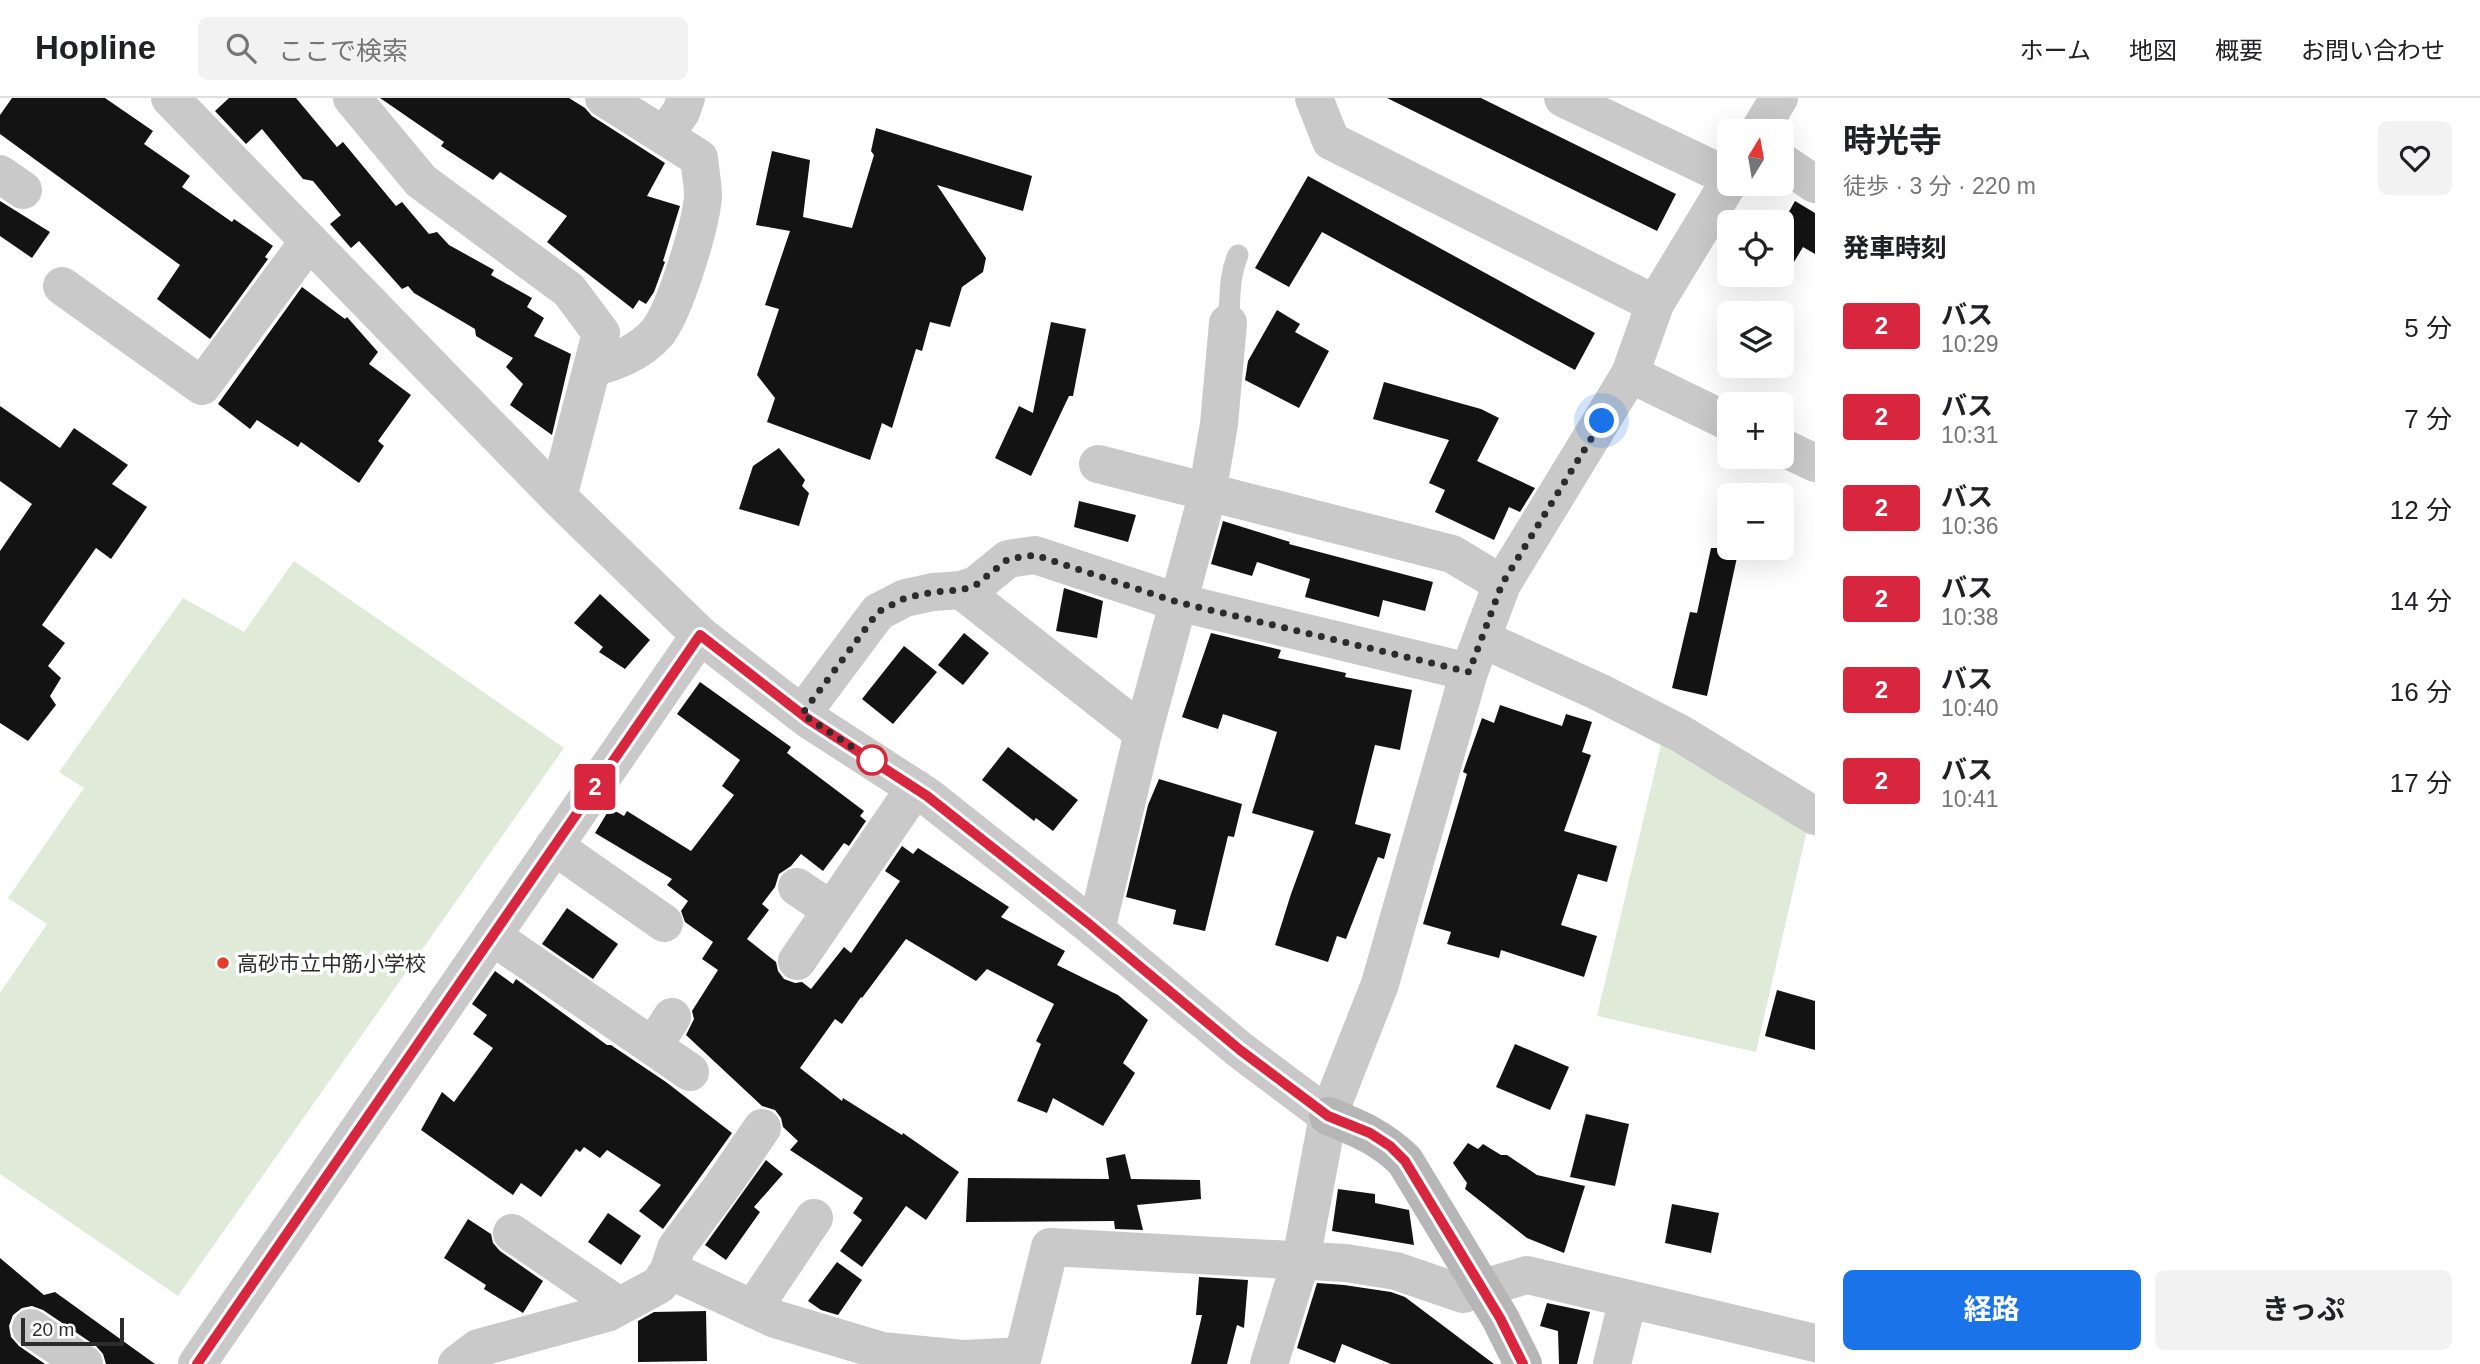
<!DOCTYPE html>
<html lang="ja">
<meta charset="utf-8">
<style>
:root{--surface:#fff;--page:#f2f2f2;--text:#202124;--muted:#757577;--line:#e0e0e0;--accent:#1a73e8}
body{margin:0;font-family:Arial,"Noto Sans JP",sans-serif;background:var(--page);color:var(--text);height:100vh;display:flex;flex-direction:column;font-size:26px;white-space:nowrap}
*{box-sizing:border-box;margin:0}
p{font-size:23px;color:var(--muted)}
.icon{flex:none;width:38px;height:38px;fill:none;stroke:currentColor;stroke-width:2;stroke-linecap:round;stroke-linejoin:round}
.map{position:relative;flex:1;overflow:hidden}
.side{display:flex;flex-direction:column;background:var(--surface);width:665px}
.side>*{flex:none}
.badge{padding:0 14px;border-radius:5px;font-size:24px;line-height:46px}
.needle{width:46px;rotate:11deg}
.tools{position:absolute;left:1717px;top:21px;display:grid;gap:14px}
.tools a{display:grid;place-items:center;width:77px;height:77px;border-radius:10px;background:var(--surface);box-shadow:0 7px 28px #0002;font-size:35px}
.scale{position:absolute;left:21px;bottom:18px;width:103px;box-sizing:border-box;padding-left:7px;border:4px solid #2c2c2c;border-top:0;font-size:19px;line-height:24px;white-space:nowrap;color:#2c2c2c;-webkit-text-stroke:5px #fff;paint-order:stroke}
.you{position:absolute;width:35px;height:35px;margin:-18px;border:5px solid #fff;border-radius:50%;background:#1a73e8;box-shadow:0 0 0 10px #1a73e833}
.map>.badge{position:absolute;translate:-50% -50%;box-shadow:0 0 0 4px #fff}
h2{padding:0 28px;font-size:26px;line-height:63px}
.round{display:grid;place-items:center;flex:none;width:74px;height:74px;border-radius:10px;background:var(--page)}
.head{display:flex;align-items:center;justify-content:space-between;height:119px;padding:0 28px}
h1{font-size:33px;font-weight:700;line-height:52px}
.action{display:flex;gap:14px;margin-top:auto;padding:14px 28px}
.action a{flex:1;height:80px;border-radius:10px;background:var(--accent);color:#fff;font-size:28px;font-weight:700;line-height:80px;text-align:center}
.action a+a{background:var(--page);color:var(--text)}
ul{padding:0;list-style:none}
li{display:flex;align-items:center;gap:21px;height:91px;padding:0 28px}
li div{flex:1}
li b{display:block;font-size:26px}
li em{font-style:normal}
li .badge{min-width:77px;font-weight:700;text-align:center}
header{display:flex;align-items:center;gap:42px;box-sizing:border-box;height:98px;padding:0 35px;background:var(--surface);border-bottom:2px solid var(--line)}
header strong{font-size:33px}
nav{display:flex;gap:38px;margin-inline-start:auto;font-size:24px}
.search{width:490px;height:63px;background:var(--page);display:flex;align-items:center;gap:18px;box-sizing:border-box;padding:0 24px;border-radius:10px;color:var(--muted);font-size:26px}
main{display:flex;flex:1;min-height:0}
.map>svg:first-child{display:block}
.green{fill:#e0ead9}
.building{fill:#131313}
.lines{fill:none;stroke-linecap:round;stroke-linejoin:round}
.lane{stroke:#c9c9c9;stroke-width:21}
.street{stroke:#c9c9c9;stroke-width:38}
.secondary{stroke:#b6b6b6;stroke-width:38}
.line-casing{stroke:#fff;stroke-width:16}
.line{stroke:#d7263d;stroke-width:10}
.walk{stroke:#2c2c2c;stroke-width:7;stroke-dasharray:0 12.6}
.stop-dot{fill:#fff;stroke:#d7263d;stroke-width:3.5}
.poi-dot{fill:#e63c2b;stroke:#fff;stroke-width:2.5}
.labels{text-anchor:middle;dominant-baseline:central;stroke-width:7;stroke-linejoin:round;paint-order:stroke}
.poi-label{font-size:21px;fill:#2c2c2c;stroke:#fff;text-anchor:start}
</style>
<header>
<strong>Hopline</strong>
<div class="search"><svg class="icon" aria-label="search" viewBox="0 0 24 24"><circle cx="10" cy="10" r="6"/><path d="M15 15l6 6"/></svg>ここで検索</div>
<nav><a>ホーム</a><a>地図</a><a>概要</a><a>お問い合わせ</a></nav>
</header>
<main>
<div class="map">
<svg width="1815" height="1266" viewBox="0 0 1815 1266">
<rect width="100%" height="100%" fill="#fff"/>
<g class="green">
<polygon points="294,463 564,650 178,1198 0,1076 0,895 47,826 8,800 84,690 59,674 183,500 244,534"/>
<polygon points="1661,647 1807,732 1756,954 1597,918"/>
</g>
<g class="building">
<polygon points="12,0 105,0 153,33 144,46 190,78 182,89 232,124 234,121 273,148 265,159 268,161 210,241 157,201 180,167 0,36 0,17"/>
<polygon points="229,0 296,0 337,49 343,44 396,108 402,104 429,136 437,134 449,147 494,172 491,177 532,200 527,209 544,220 534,238 571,256 552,337 510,307 523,286 506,269 513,260 476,238 475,231 414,195 408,188 402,191 359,143 351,150 330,126 341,117 313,83 303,81 262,31 246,46 215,13"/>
<polygon points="380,0 569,0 585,10 592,18 665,65 647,98 680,108 663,163 665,164 654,194 646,206 639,202 633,211 547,144 567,118 500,74 493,82 441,48 444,44"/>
<polygon points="1387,0 1481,0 1676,96 1657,133"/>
<polygon points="876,30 1032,78 1023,113 937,87 986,160 983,174 962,189 950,229 930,224 922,253 916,251 892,330 882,325 870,362 767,324 775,300 757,277 779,211 765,207 790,133 756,127 772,53 810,62 803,119 852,130 874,57 871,53"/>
<polygon points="1308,78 1595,235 1575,272 1322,134 1289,189 1255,170"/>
<polygon points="0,103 50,134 32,160 0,138"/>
<polygon points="1795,103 1815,115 1815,156 1803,149 1782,184 1782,126"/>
<polygon points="302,189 345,221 347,219 378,254 369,266 411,297 378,343 384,348 359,385 301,344 298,349 257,322 250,331 218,306"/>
<polygon points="1277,212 1300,226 1295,234 1329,253 1299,310 1245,282 1248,263"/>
<polygon points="1051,224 1086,231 1073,298 1069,298 1031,378 995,360 1019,308 1033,315"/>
<polygon points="1384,284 1481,311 1499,320 1477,363 1535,390 1520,414 1509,409 1494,442 1435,414 1445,392 1429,385 1449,342 1373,321"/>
<polygon points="0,308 60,350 74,330 128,367 112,386 147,409 111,461 96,450 42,527 65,545 48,568 61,580 50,598 56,607 28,643 0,625 0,453 32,406 0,383"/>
<polygon points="779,350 805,382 802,388 809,395 799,428 739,411 753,368"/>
<polygon points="1079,403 1136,417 1128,444 1074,429"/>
<polygon points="1223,423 1290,444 1289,446 1433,484 1425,513 1383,502 1379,519 1305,499 1310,481 1257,464 1252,478 1211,466"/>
<polygon points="1711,450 1739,450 1707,598 1672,590 1690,514 1697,515"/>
<polygon points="1064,490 1103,503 1097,540 1056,533"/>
<polygon points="600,496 650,542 625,571 599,554 603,549 574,525"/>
<polygon points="964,535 989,555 963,587 938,567"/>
<polygon points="1211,535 1281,552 1278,560 1346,575 1345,579 1412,592 1400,652 1375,647 1355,726 1391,736 1384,761 1378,759 1346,841 1337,838 1328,864 1275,847 1291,796 1314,733 1252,715 1277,634 1223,616 1218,631 1182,619"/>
<polygon points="904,548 937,574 893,626 862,601"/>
<polygon points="700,584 791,649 787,655 864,713 860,718 866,723 849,748 844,745 823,773 801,756 791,768 779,776 775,789 762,806 769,812 747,841 776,864 778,873 784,881 795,885 802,884 811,891 844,849 851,855 900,783 885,773 902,748 913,756 918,750 1009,809 1001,819 1065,853 1057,867 1118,897 1148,922 1123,965 1135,975 1103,1028 1053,1000 1047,1015 1017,1003 1041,946 1036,943 1054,906 987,871 976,883 906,841 862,900 861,899 842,926 835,921 800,970 842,1003 843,1000 902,1037 903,1035 959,1074 926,1122 906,1108 862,1169 840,1153 862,1122 853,1115 863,1100 790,1052 798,1043 783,1029 781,1020 775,1012 762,1008 686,937 694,921 692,913 718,872 702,861 713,844 685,824 681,813 688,803 667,787 672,781 595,735 610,710 624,718 627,713 691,753 734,697 722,688 740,662 677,616"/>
<polygon points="1500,607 1562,628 1566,616 1592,624 1582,654 1591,657 1564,733 1617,748 1607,784 1578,776 1561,827 1597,838 1584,879 1501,852 1499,860 1447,846 1451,834 1423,826 1467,676 1463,674 1465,668 1482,620 1494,625"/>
<polygon points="1008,649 1078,702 1053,733 1036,720 1034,723 982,682"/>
<polygon points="1159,681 1242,706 1234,739 1228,738 1205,833 1173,826 1176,812 1126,799 1148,707"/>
<polygon points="567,810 618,846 593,881 542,846"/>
<polygon points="495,873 513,886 516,881 607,947 611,947 666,984 732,1035 663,1131 639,1113 661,1087 607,1052 600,1060 584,1049 580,1054 576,1051 541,1099 521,1085 513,1097 421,1032 442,994 454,1004 493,950 473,936 487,917 472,906"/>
<polygon points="1777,892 1815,903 1815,952 1765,938"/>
<polygon points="1515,946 1569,969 1550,1012 1496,989"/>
<polygon points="1586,1016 1629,1026 1615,1088 1570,1079"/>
<polygon points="1468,1045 1478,1051 1483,1046 1501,1057 1507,1057 1537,1077 1585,1088 1564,1155 1527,1140 1465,1091 1467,1085 1453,1065"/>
<polygon points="1125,1056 1131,1081 1200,1082 1201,1101 1137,1107 1143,1132 1115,1131 1114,1123 966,1124 968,1080 1109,1081 1106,1060"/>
<polygon points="766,1062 783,1076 754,1109 760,1114 726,1162 705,1147"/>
<polygon points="1338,1091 1375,1096 1375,1105 1409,1112 1414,1147 1332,1133"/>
<polygon points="1672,1106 1719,1115 1711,1155 1665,1145"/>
<polygon points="608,1115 641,1138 621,1167 588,1144"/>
<polygon points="468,1121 491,1136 493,1145 500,1153 543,1183 523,1215 484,1191 486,1187 444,1160"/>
<polygon points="0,1160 44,1197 55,1194 155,1266 106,1266 103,1256 96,1248 43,1212 32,1208 22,1210 13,1217 9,1228 11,1239 19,1248 45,1266 0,1266"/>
<polygon points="837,1164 862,1182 838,1217 821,1212 808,1203"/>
<polygon points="1199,1179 1248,1182 1244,1230 1237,1227 1227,1266 1191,1266 1202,1217 1196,1217"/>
<polygon points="1317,1185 1344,1187 1391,1194 1405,1199 1494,1266 1391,1266 1342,1246 1335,1265 1297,1250"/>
<polygon points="1547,1205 1590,1214 1577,1266 1559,1266 1558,1233 1540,1228"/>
<polygon points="706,1213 707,1263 638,1264 638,1223 654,1214"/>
</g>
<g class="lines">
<path class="lane" d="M1228 225C1231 201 1228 180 1238 157"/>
<g class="street">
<polyline points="170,0 558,399 700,537 808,621 927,698 1089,826 1240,952 1328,1018"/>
<polyline points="352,0 421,83 569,192 601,235 558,399"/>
<polyline points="1314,0 1331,43 1655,206"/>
<polyline points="1563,0 1729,79"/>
<polyline points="1759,33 1779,0"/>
<polyline points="664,38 681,14 686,0"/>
<polyline points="1782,64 1815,86"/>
<polyline points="0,76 23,92"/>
<polyline points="62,188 202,288 309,143"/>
<path d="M592 270C617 263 639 255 657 235 675 213 701 127 703 98 703 86 700 72 699 60L604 0"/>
<polyline points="1630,276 1729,324"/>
<polyline points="1782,349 1815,365"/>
<polyline points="1098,366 1452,456 1502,486"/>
<polyline points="961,492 1143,635"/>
<polyline points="1482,541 1599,594 1681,636 1815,718"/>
<polyline points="802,616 878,514 905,500 933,494 961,492 976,487 1008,461 1035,457 1177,504 1469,574"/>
<polyline points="554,748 664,825"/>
<polyline points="797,789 831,812"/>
<polyline points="1096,832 1143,635 1206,402 1219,326 1228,225"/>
<polyline points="492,838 690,974"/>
<polyline points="797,863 915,690"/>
<polyline points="653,948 672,919"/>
<polyline points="512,1135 619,1208"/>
<polyline points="669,1172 775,1221 882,1253 963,1261 1023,1258 1050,1149 1346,1165 1396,1173 1463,1196 1527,1177 1815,1245"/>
<polyline points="753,1211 814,1120"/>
<polyline points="31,1230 84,1266"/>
<polyline points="197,1266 700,537"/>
<polyline points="457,1266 478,1250 607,1215 659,1187 669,1172 676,1150 723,1087 762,1030"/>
<polyline points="1269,1266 1301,1162 1328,1018 1380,886 1469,574 1502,486 1630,276 1655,206 1729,84"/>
<polyline points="1612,1266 1628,1201"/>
</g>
<path class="secondary" d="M1328 1018C1358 1030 1382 1040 1405 1063L1500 1220 1523 1266"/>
</g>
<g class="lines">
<g class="line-casing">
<polyline id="line" points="197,1266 700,537 808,621 927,698 1089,826 1240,952 1328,1018 1370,1035 1390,1048 1405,1063 1500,1220 1523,1266"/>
</g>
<use href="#line" class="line"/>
<polyline class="walk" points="872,662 802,616 878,514 905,500 933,494 961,492 976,487 1008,461 1035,457 1177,504 1469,574 1502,486 1602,323"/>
</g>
<circle class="stop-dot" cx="872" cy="662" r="14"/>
<circle class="poi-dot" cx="223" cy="865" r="7"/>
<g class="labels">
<g class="poi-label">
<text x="237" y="865">高砂市立中筋小学校</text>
</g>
</g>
</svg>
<div class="tools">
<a><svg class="needle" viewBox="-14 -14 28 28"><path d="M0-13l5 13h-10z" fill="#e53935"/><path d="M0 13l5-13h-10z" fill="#757577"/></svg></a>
<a><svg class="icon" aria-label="locate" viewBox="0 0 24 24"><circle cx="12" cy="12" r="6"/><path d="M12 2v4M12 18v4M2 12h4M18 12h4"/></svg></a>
<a><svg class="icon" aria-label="layers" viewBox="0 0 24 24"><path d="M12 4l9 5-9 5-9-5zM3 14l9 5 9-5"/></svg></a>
<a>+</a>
<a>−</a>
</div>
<div class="scale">20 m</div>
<div class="you" style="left:1602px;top:323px"></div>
<b class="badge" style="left:595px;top:689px;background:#d7263d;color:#fff">2</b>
</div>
<section class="side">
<div class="head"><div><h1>時光寺</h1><p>徒歩 · 3 分 · 220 m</p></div><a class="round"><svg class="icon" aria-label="heart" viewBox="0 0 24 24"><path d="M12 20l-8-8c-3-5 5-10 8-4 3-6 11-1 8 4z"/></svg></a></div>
<h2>発車時刻</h2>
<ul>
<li><span class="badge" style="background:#d7263d;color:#fff">2</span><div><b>バス</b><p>10:29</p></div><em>5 分</em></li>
<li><span class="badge" style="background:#d7263d;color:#fff">2</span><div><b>バス</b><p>10:31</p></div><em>7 分</em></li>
<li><span class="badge" style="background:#d7263d;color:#fff">2</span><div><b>バス</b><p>10:36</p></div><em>12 分</em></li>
<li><span class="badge" style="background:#d7263d;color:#fff">2</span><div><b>バス</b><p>10:38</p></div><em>14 分</em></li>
<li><span class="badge" style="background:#d7263d;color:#fff">2</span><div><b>バス</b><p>10:40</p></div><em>16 分</em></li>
<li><span class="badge" style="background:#d7263d;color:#fff">2</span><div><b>バス</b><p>10:41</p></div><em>17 分</em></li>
</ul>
<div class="action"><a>経路</a><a>きっぷ</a></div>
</section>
</main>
